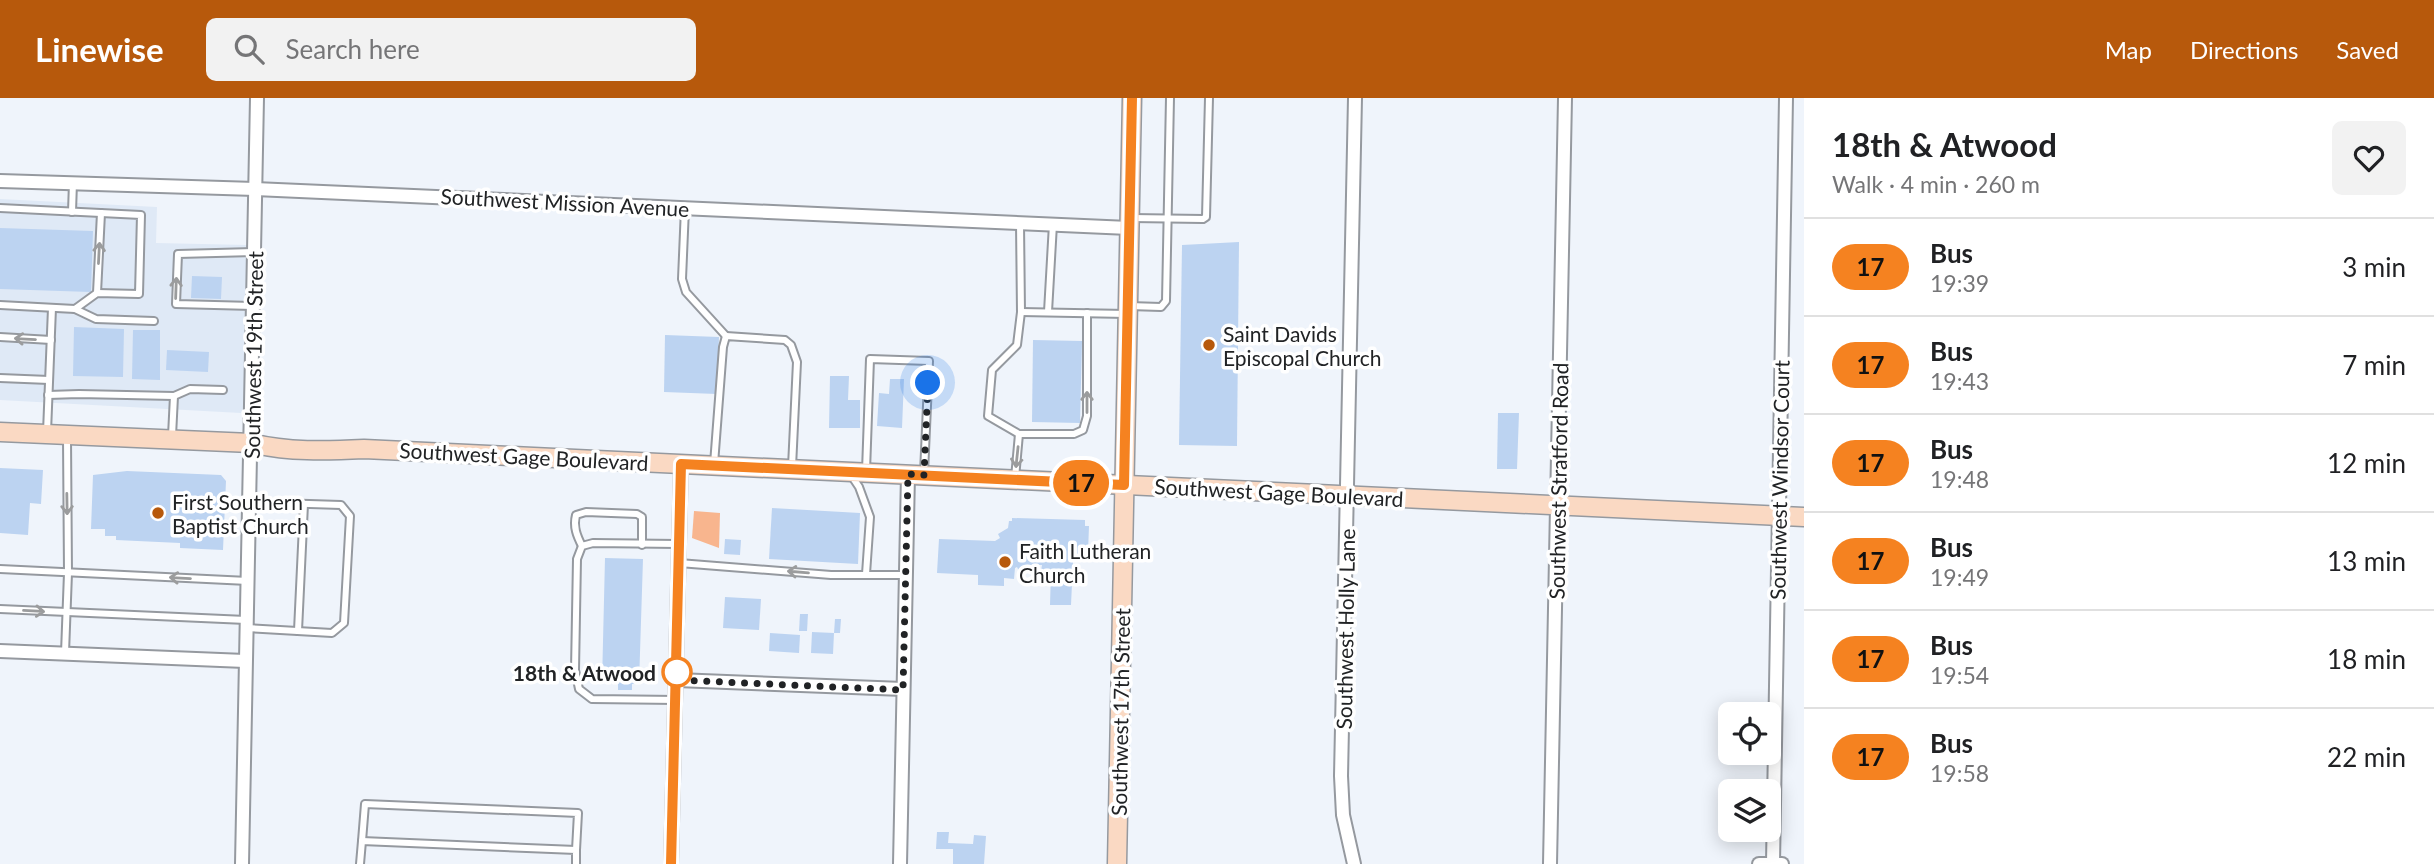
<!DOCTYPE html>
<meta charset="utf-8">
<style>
:root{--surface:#fff;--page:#f2f2f2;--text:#202124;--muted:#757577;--line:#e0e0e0;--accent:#b7590c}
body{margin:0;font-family:Lato,sans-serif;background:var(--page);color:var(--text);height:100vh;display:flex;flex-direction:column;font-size:26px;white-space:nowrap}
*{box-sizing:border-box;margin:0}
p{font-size:23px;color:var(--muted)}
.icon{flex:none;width:38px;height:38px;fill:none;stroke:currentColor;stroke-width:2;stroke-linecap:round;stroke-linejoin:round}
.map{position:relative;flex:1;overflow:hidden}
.panel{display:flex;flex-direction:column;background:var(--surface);width:630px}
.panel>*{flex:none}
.badge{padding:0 14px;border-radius:23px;font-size:24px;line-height:46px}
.buttons{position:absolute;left:1718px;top:604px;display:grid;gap:14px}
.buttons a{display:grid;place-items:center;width:63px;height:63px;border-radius:10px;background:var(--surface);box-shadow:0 4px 18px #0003;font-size:35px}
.you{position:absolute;width:35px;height:35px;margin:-18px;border:5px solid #fff;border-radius:50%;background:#1a73e8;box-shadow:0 0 0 10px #1a73e833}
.map>.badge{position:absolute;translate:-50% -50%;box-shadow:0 0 0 4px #fff}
.round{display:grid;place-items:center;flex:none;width:74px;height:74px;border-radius:10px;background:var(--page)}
.headline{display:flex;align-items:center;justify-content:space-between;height:119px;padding:0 28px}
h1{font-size:33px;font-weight:700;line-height:52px}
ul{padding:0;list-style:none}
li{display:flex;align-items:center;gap:21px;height:98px;padding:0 28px;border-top:2px solid var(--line)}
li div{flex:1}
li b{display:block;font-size:26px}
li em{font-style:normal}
li .badge{min-width:77px;font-weight:700;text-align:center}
header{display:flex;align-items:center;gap:42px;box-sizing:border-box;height:98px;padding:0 35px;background:var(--accent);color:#fff}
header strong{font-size:33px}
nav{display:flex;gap:38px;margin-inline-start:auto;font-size:24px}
.search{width:490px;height:63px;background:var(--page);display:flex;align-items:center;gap:18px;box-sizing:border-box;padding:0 24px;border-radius:10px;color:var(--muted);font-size:26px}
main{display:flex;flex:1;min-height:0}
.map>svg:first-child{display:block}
.built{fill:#dfe9f6}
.green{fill:#f8b58e}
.building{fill:#bcd3f1}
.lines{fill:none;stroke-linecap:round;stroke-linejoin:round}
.service-casing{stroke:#95999f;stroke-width:10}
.minor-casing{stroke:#95999f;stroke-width:16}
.secondary-casing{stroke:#95999f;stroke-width:21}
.service{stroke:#fff;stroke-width:6}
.minor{stroke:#fff;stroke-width:12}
.secondary{stroke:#fad9c3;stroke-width:18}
.oneway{stroke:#9b9c9d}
.line-casing{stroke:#fff;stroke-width:16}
.line{stroke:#f58220;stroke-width:10}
.walk{stroke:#212325;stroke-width:7;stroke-dasharray:0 12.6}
.poi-dot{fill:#b7590c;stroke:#fff;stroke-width:2.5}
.stop-dot{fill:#fff;stroke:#f58220;stroke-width:3.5}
.labels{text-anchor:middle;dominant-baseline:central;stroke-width:7;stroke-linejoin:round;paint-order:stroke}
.street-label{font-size:21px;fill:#212325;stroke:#fff}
.poi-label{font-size:21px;fill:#212325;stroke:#fff;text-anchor:start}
.stop-label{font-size:21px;font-weight:bold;fill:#212325;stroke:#fff;text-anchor:end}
</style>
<header>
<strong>Linewise</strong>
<div class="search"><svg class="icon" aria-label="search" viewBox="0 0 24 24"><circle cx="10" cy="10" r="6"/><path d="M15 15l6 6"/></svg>Search here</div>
<nav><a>Map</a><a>Directions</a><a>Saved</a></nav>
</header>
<main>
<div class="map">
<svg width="1804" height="766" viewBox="0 0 1804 766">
<rect width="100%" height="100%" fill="#eff4fb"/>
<polygon class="built" points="0,101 157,109 156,145 247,147 244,308 241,315 0,302"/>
<polygon class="green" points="694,413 720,415 719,450 692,440"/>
<g class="building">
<polygon points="0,130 93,133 91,194 0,191"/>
<polygon points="1239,144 1237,348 1179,347 1182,147"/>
<polygon points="192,178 222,179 221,201 191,200"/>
<polygon points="74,229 124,231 123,279 73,278"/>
<polygon points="133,232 160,232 160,282 132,281"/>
<polygon points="665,237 719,239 717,296 664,294"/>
<polygon points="1033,242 1082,243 1080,325 1032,324"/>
<polygon points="167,252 209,254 208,274 166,272"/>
<polygon points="830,278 849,278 848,302 860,302 860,330 829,330"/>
<polygon points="890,281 904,281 902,330 877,328 879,295 889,296"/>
<polygon points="1498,315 1519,315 1517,371 1497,371"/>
<polygon points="0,370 43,372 41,406 30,405 28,437 0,435"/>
<polygon points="127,373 221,377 226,383 223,452 180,450 180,445 116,442 116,438 105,438 105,431 91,431 93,377"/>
<polygon points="772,410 860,415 858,466 769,461"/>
<polygon points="1012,420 1085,422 1085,428 1089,428 1088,454 1082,454 1082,464 1073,464 1071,507 1050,507 1051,473 1041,473 1042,467 1026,467 1028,473 1021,477 1017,469 1015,470 1014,481 1004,480 1004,488 978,487 978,477 937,475 939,441 995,443 1000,440 998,436 1008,430 1009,423 1012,423"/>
<polygon points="725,441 741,442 740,457 724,456"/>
<polygon points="605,460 643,461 639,586 632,586 632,592 618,592 618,586 602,585"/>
<polygon points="725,499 761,501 759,532 723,530"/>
<polygon points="800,516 808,516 807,533 799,533"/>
<polygon points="835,521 841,521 840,535 834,535 833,556 811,555 812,534 834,535"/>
<polygon points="770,535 800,537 799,555 769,553"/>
<polygon points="937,734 949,734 948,745 973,746 974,737 986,738 984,766 953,766 953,751 936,751"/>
</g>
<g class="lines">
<g class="service-casing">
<g id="service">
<polyline points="0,110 141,117 139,196 97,195 75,211 0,207"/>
<polyline points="685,110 682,181 686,194 726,238"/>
<polyline points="72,114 73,84"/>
<polyline points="1132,120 1203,121 1206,119 1209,0"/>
<polyline points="1020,125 1021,214 1017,247 992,272 988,318 1019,336 1074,336 1083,332 1087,318 1087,215"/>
<polyline points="97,195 101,115"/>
<polyline points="253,208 176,206 178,156 254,154"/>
<polyline points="1129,208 1161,209 1166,203 1170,0"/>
<polyline points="75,211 96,221 154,223"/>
<polyline points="1021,214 1127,216"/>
<polyline points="1048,214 1053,126"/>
<polyline points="0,239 51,242"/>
<polyline points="0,280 49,282"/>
<polyline points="48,297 79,296 174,298 190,291 223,292"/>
<polyline points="47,334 52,210"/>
<polyline points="172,338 174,298"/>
<polyline points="714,366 723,249 726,238 785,242 791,247 797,264 792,369"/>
<polyline points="866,373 870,261 929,263 924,375"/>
<polyline points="851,377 859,389 870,419 866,476"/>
<polyline points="1015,380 1019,336"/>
<path d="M582 448C577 438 573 429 576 417L586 414 637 416 642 419V447"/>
<polyline points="679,465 831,477 906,477"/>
<polyline points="0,471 248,483"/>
<polyline points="0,511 246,522"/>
<polyline points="246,530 332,535 344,525 350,418 341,407 250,404"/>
<polyline points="298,533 304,406"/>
<polyline points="65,555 68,475 67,340"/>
<polyline points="677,602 592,601 579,591 575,572 577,461 582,448 593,445 678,446"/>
<polyline points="362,743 365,706 578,715 576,752"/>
<polyline points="360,766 362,743 576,752 576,766"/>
</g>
</g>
<g class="minor-casing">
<g id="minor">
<polyline points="0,83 255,91 1129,130"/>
<polyline points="0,553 245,563"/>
<polyline points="677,582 903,591"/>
<polyline points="1773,765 1786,0"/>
<polyline points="242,766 257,0"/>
<polyline points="671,766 681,366"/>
<polyline points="900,766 908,376"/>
<polyline points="1354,766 1343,717 1341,678 1355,0"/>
<polyline points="1550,766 1565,0"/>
<polyline points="1759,766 1782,766"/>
</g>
</g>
<g class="secondary-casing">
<g id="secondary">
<path d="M0 334 251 345C288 354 326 353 364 351L1804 419"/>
<polyline points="1117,766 1132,0"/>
</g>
</g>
<use href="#service" class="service"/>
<use href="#minor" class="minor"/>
<use href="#secondary" class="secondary"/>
</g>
<defs><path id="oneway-shaft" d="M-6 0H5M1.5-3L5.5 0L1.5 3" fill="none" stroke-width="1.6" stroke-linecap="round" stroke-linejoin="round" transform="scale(1.75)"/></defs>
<g class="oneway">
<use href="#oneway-shaft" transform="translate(99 155) rotate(-87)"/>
<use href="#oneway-shaft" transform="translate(176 190) rotate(-88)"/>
<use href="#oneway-shaft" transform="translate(25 241) rotate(-177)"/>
<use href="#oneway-shaft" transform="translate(1087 304) rotate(-90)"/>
<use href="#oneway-shaft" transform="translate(1017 359) rotate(96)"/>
<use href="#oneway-shaft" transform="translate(67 406) rotate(89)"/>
<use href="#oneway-shaft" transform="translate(798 474) rotate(-175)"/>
<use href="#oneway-shaft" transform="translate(180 480) rotate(-177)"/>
<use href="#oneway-shaft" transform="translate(34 513) rotate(3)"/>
</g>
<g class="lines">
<g class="line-casing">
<polyline id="line" points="671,766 681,366 1124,387 1132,0"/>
</g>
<use href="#line" class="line"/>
<polyline class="walk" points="677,574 677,582 903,592 908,376 924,377 928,285"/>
</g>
<g class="poi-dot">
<circle cx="1209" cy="247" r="7"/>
<circle cx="158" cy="415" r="7"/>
<circle cx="1005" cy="464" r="7"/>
</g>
<circle class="stop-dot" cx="677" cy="574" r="14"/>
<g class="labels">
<g class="street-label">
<text transform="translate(565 104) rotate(3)">Southwest Mission Avenue</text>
<text transform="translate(253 257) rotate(-89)">Southwest 19th Street</text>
<text transform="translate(524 358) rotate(3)">Southwest Gage Boulevard</text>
<text transform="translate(1779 382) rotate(-89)">Southwest Windsor Court</text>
<text transform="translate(1558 383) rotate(-89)">Southwest Stratford Road</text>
<text transform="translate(1279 394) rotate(3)">Southwest Gage Boulevard</text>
<text transform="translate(1345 531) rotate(-89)">Southwest Holly Lane</text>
<text transform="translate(1120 614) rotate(-89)">Southwest 17th Street</text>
</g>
<g class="poi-label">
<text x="1223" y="235">Saint Davids<tspan x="1223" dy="24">Episcopal Church</tspan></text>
<text x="172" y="403">First Southern<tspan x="172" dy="24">Baptist Church</tspan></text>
<text x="1019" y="452">Faith Lutheran<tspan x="1019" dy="24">Church</tspan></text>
</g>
<g class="stop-label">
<text x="656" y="574">18th &amp; Atwood</text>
</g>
</g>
</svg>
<div class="buttons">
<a><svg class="icon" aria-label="locate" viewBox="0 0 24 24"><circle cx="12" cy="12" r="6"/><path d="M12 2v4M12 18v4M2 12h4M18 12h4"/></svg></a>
<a><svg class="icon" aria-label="layers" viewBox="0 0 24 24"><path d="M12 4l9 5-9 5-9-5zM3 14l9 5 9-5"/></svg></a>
</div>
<div class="you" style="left:928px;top:285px"></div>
<b class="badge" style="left:1081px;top:385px;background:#f58220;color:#111">17</b>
</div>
<section class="panel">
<div class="headline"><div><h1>18th &amp; Atwood</h1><p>Walk · 4 min · 260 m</p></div><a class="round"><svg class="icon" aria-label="heart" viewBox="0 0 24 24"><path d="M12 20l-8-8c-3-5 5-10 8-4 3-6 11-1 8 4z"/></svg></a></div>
<ul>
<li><span class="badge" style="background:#f58220;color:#111">17</span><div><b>Bus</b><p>19:39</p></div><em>3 min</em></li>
<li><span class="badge" style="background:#f58220;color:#111">17</span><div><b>Bus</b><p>19:43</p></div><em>7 min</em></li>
<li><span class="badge" style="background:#f58220;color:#111">17</span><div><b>Bus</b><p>19:48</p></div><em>12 min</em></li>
<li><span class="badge" style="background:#f58220;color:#111">17</span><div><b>Bus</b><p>19:49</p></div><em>13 min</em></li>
<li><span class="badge" style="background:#f58220;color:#111">17</span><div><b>Bus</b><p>19:54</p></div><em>18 min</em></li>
<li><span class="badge" style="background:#f58220;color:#111">17</span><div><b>Bus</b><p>19:58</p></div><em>22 min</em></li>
</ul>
</section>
</main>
